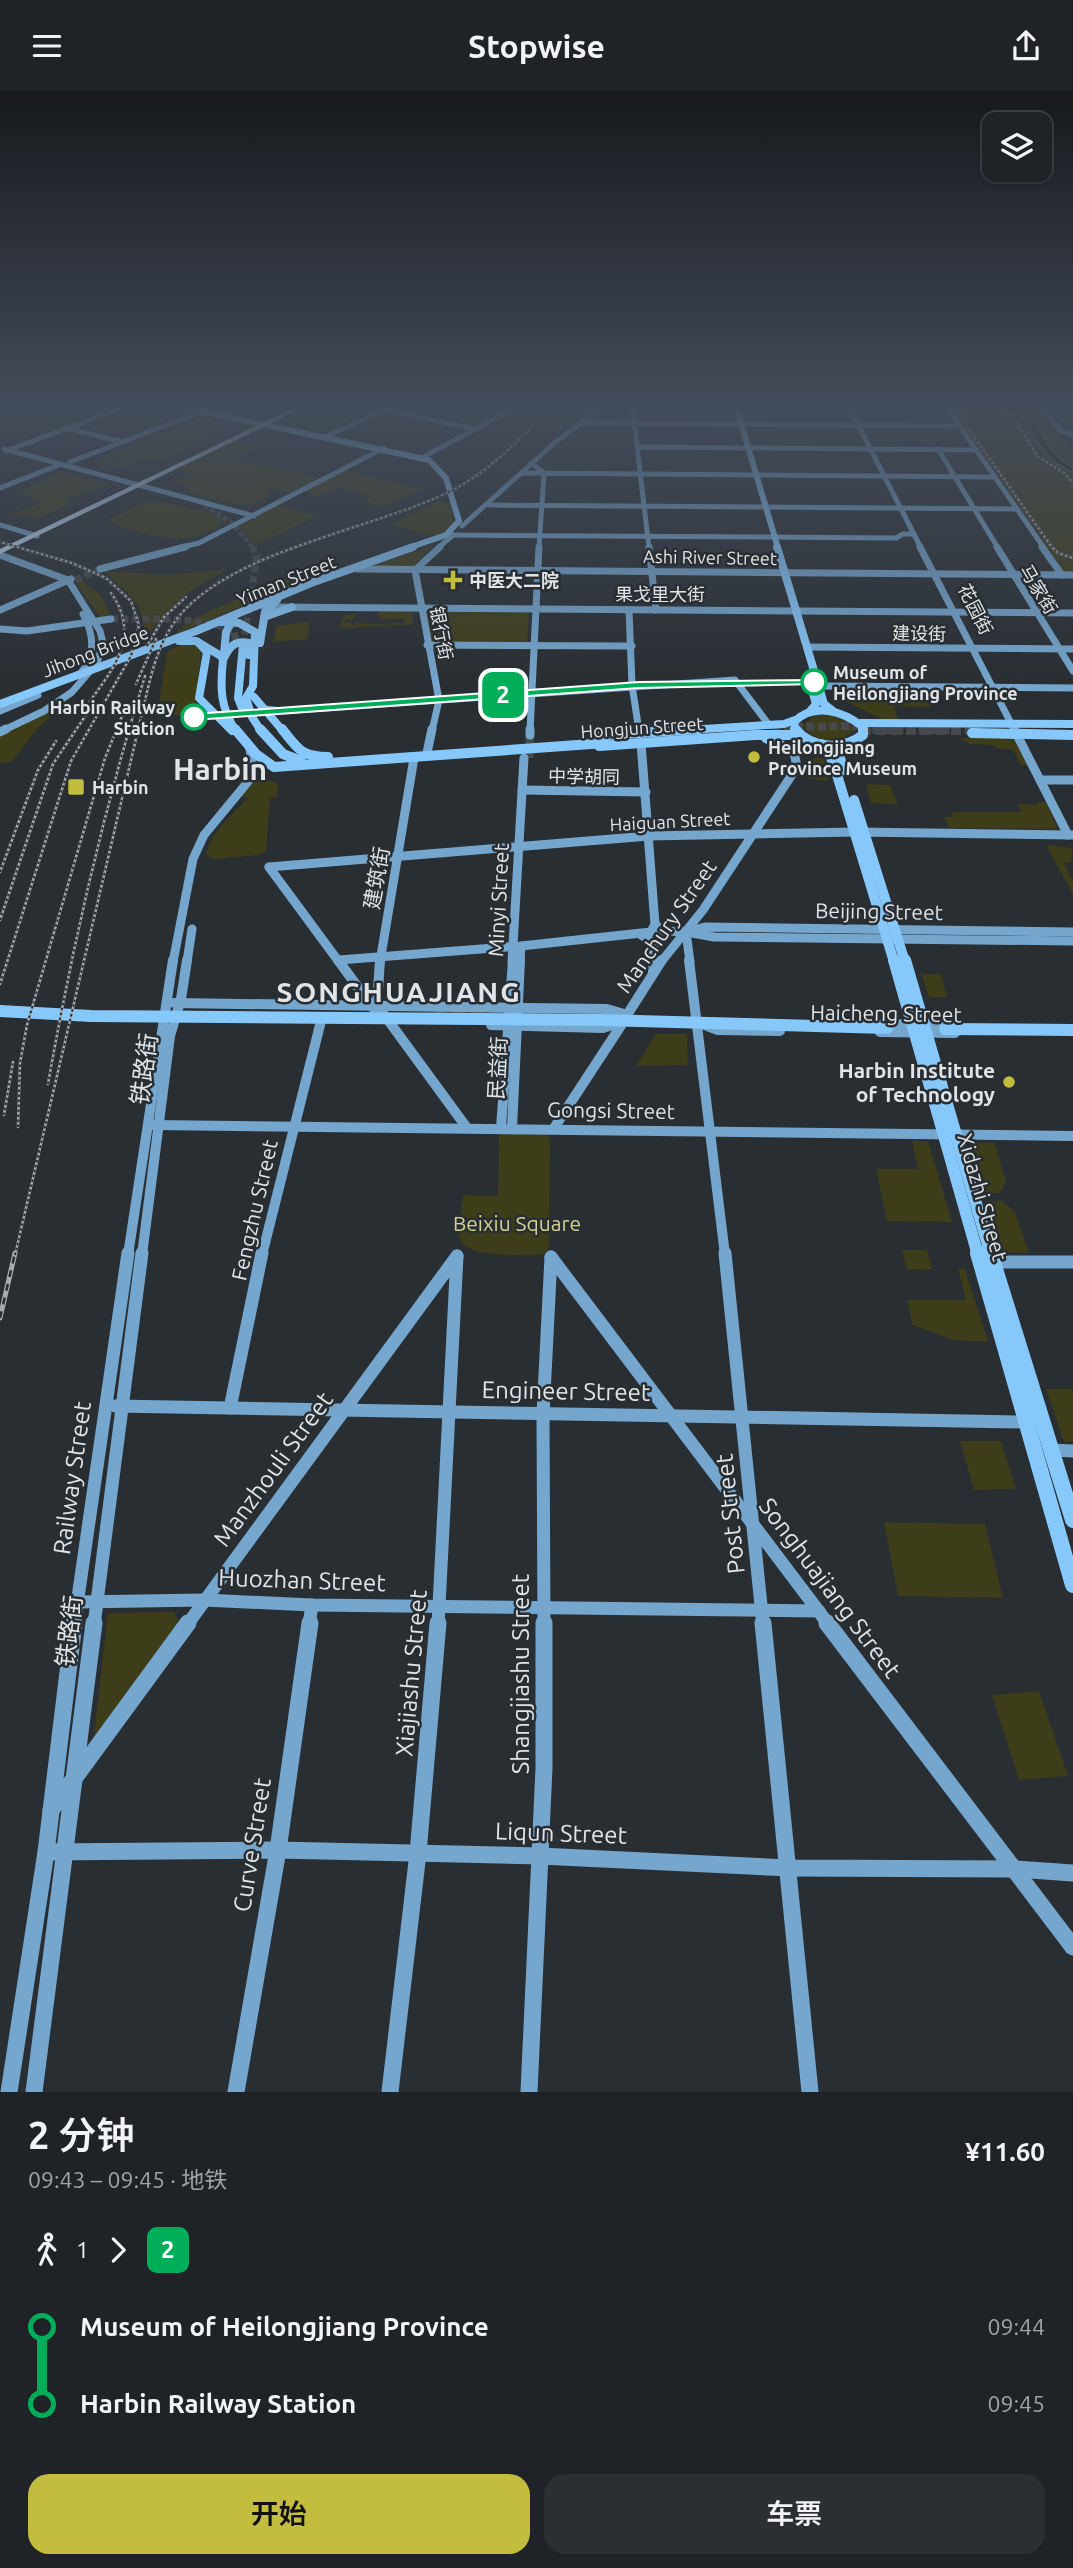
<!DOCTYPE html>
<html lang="zh">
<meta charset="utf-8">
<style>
:root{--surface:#1f2226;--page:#2c2f32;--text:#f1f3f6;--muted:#a1a4a7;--line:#3c3f43;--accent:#c2bd3f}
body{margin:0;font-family:Ubuntu,"Noto Sans SC",sans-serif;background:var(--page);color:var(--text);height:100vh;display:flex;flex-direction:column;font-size:26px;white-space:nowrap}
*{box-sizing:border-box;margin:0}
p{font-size:23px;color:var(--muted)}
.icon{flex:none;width:38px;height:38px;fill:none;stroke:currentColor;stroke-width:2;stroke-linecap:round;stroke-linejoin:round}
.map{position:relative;height:2001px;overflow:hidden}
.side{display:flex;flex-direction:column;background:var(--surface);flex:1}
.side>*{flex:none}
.badge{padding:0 14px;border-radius:10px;font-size:24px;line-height:46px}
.buttons{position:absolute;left:982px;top:21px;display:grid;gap:14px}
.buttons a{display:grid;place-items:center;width:70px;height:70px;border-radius:14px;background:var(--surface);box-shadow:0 2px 5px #0004,0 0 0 2px var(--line);font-size:35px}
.map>.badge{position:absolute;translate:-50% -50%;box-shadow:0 0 0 4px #fff}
.legs{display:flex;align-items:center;gap:10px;height:77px;padding:0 28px;font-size:23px}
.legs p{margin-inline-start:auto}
.summary{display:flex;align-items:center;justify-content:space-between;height:119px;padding:0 28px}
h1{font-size:38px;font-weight:600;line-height:52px}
.button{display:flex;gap:14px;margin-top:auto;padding:14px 28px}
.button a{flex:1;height:80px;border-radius:21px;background:var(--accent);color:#111;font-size:28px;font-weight:600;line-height:80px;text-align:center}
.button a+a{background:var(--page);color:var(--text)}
ul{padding:0 28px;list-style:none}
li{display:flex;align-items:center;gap:24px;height:77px;font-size:26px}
li i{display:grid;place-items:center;width:10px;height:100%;margin:0 9px;background:currentColor}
li i::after{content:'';width:18px;height:18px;margin:-9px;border:5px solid;border-radius:50%;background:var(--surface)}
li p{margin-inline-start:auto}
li:first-child i{background:linear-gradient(#0000 50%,currentColor 0)}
li:last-child i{background:linear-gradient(currentColor 50%,#0000 0)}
header{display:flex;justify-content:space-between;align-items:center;height:91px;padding:0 28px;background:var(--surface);font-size:32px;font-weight:600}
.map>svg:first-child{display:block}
.green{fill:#3e3d19}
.water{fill:#191800;stroke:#555545;stroke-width:2}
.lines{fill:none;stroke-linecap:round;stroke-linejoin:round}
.secondary-tunnel-far2{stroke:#45494d;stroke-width:5;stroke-dasharray:5 2.5;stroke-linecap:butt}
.secondary-tunnel-far1{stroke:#45494d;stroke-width:7;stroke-dasharray:7 3.5;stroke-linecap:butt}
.secondary-tunnel{stroke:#45494d;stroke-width:9;stroke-dasharray:9 4.5;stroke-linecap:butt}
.primary-tunnel-far2{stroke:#45494d;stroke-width:8;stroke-dasharray:8 3.5;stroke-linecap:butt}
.primary-tunnel-far1{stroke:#45494d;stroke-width:10;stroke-dasharray:10 5;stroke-linecap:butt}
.primary-tunnel{stroke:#45494d;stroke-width:12;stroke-dasharray:12 6;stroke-linecap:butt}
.secondary-far5{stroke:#75a6ce;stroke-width:5}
.secondary-far4{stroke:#75a6ce;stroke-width:7}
.secondary-far3{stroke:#75a6ce;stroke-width:9}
.secondary-far2{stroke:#75a6ce;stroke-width:10}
.secondary-far1{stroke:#75a6ce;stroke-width:13}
.secondary{stroke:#75a6ce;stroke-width:17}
.primary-far4{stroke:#87c8fb;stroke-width:6}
.primary-far3{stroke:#87c8fb;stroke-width:8}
.primary-far2{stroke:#87c8fb;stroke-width:10}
.primary-far1{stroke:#87c8fb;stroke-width:12}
.primary{stroke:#87c8fb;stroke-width:16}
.highway{fill:#c4e2fa;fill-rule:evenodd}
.rail-far1-casing{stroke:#a8acaf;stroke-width:2.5}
.rail-casing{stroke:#a8acaf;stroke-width:5}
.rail-far1{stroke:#292e32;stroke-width:2;stroke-dasharray:2.5;stroke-linecap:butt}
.rail{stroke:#292e32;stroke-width:2.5;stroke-dasharray:7;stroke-linecap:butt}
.line-1{fill:#00ae59;stroke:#fff;stroke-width:2}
.poi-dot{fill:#c2bd3f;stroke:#292e32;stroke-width:2.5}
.stop-1-dot{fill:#fff;stroke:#00ae59;stroke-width:3.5}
.labels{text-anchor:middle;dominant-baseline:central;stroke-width:5;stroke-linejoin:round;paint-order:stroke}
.far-street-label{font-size:18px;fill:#e1e4e7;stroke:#292e32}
.far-poi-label{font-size:18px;font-weight:bold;fill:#e1e4e7;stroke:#292e32;text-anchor:start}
.far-stop-label{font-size:18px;font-weight:bold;fill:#e1e4e7;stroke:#292e32;text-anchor:start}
.street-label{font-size:21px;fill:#e1e4e7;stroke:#292e32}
.poi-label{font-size:21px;font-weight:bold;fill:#e1e4e7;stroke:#292e32;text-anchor:end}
.park-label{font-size:21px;fill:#d4d291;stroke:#292e32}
.near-street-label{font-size:24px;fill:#e1e4e7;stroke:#292e32}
.district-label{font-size:28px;font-weight:bold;letter-spacing:2px;fill:#e1e4e7;stroke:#292e32}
.far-town-label{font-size:30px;font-weight:bold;fill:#e1e4e7;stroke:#292e32}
</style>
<header><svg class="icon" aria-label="menu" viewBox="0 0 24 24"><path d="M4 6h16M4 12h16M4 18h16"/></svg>Stopwise<svg class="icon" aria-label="share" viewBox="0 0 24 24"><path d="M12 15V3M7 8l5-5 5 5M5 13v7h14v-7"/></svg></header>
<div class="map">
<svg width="1073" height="2001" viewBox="0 0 1073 2001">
<rect width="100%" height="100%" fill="#292e32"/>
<g class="green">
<path d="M949 315 1019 316C1029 340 1046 373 1073 381V482L1063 480Z"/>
<path d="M1028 316H1040L1073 363V376C1049 365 1041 337 1028 316Z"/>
<polygon points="204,326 216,329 197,337 222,330 234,332 191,355 196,356 184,359 158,371 145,368 122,377 111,374 128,367 106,373 93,370"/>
<path d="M236 350 262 355 236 368 319 387 291 402 265 396 271 402C254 425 206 406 184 400L190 392 185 394 175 391 193 383 176 379Z"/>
<polygon points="344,379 423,398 383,416 363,410 371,405 338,396 319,405 303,400"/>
<path d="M63 381 109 394C94 400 80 403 66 408L70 410 67 412 71 413 36 428 19 423 0 428 43 411 16 402Z"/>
<polygon points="439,410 449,413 454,431 439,445 391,434"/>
<path d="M146 411H164L214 423 220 425 222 432C190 460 152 444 116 434L109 428Z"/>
<polygon points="277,414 317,425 256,454 238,436"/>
<polygon points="434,454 411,477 366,477"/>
<path d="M229 478C194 495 166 515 146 548 141 506 131 506 103 480L170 484Z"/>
<path d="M288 488 297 493 177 542C183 526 269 496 288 488Z"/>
<polygon points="81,489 101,504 112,527 100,526 76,491"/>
<polygon points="379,519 411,519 413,531 410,534 340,537 344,524 355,523 354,528 346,529 345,531 352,531 352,535 356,532 390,534 391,532 404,532 404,528 380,528 380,525 377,525"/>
<polygon points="425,520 529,520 527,552 429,552"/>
<polygon points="309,531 308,548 273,551 276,535"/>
<polygon points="186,552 193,553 201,560 196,614 211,623 157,625 167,561"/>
<polygon points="92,587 37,638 12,671 0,672 0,642 72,604"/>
<polygon points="847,603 927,604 931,616 894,615 898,629 884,629 843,609 849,609"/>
<path d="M814 624H830L850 632 853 640C840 654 810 651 803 634Z"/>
<polygon points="959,647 1014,647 1028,674 1021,674 1013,659 996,657 994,654 970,653"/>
<polygon points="816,666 824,668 829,687 825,690 801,686 808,671"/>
<path d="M264 688 278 692 277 706 270 707 266 760 259 764 214 768 207 765C206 745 235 722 248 707L241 705 252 692Z"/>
<polygon points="866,693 890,694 898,713 871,712"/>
<polygon points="1037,711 1046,711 1058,738 949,737 944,726 952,726 953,721 1021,721 1018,713 1038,714"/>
<polygon points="1046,754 1073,757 1071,771 1064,772 1073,790 1073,803"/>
<polygon points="921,883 941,883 947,906 929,906"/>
<polygon points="656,943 687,943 688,974 636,975"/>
<path d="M499 1040 547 1042 550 1050 549 1153 548 1159 541 1164C523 1163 461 1169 459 1144 458 1131 462 1116 463 1104L498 1105Z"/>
<polygon points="912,1050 928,1050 952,1131 887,1130 876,1078 918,1078"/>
<polygon points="970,1051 995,1052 1006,1091 1000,1102 986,1102"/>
<polygon points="1002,1110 1015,1121 1029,1162 1004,1161 988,1110"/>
<polygon points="902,1159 927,1159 932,1178 907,1179"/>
<polygon points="958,1178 965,1178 988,1251 953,1249 913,1234 907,1209 966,1209"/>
<polygon points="1046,1298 1073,1298 1073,1351 1064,1351"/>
<polygon points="960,1350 1001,1350 1016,1398 974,1399"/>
<polygon points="884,1431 985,1433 1003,1507 898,1505"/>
<polygon points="174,1521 181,1536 93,1654 108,1522"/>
<polygon points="1039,1600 1068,1685 1019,1689 992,1604"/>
</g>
<path class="water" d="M1019 316H1028C1040 336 1049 367 1073 376V381C1046 373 1029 340 1019 316Z"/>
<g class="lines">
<polyline class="secondary-tunnel-far2" points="198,410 232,432 253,457"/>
<g class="secondary-tunnel-far1">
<polyline points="75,489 100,478"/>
<path d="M111 528C152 529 195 524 234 540L236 554"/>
<polyline points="243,554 257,465 252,456"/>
</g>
<g class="secondary-tunnel">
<polyline points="529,667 530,644"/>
<polyline points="862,843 892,844"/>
</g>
<g class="primary-tunnel-far2">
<polyline points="772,636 870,635"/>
<polyline points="861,639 982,639"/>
</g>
<polyline class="primary-tunnel-far1" points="861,639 982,639"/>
<polyline class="primary-tunnel" points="435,922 553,922"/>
<g class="secondary-far5">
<polyline points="99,312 119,316"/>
<polyline points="259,312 285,318"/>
<polyline points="632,312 649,457"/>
<polyline points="707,312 1073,315"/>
<polyline points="847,312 921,457"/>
<polyline points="945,314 1044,457"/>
<polyline points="1041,315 1061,340 1073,343"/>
<polyline points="385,319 475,338"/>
<polyline points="580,332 960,335"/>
<polyline points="67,337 122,351"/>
<polyline points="327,345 399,312"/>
<polyline points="561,347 606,312"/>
<polyline points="637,356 976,359"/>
<polyline points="4,358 254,425"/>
<polyline points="938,358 998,457"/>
<polyline points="6,360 135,312"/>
<polyline points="425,365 524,312"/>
<polyline points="70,371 206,319"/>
<polyline points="531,372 544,382 539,457"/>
<polyline points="521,382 993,386"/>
<polyline points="0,397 59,374"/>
<polyline points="489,414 1016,418"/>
<polyline points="0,434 37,445"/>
<polyline points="462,435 559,348"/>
<polyline points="446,444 896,447 903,443 914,443"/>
<polyline points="178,457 199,452 384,357"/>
<polyline points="438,457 453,444"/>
</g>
<g class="secondary-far4">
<polyline points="649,456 656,519"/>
<polyline points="920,456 1015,640"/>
<polyline points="997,456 1073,580"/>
<polyline points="1042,456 1062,484"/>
<polyline points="0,464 68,489 100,540 103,552 97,572 72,601 44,620 2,640"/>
<polyline points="100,478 185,456"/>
<polyline points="357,478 1073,484"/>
<polyline points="264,516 1073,522"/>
<polyline points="0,519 71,488"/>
<polyline points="629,519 632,594 639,640"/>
<polyline points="0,538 27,540 111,528"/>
<polyline points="427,554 632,555"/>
<polyline points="807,556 1073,558"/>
<path d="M81 582C96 562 94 544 83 523"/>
<polyline points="819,595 1073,597"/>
<polyline points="266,618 281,620 735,589 769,634"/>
<polyline points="0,620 38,604"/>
<polyline points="432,640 439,609 415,479 440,456"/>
<polyline points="530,640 539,456"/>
</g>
<g class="secondary-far3">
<polyline points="639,638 639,641"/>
<polyline points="1014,638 1068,744"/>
<polyline points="0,641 6,638"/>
<polyline points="530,644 530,638"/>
<polyline points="427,662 432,638"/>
<polyline points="1040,689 1073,689"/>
<polyline points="522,699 646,701"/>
<polyline points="269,776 649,745 855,741 1073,744"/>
<polyline points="269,776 339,871"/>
<polyline points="655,833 662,840 691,841"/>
<polyline points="686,841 690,871"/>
<polyline points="686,841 705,836 1073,841"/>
<polyline points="692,842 714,846 1073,850"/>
<polyline points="641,844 654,852 653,871"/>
<polyline points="339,869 521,855 651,841 655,833 641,652"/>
<polyline points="173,871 193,768 204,744 251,687 253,678 250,658"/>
<polyline points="187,871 192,838"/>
<polyline points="380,871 414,667"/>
<polyline points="512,871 524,667"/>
<polyline points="520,871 521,855"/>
<polyline points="661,871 703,819 797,676 794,661"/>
</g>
<g class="secondary-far2">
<polyline points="338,869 373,917"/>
<polyline points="380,869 377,914 467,1037"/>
<polyline points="689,869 725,1164"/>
<polyline points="653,882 653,869"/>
<polyline points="174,912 607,918 627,924 662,869"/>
<polyline points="702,933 718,939 780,940"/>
<polyline points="880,933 955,934"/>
<polyline points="491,934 603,937 621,931"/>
<polyline points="880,941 955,942"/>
<polyline points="152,1034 1073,1045"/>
<polyline points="501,1037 513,869"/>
<polyline points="512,1037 520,869"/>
<polyline points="554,1037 624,930"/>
<polyline points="128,1164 173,869"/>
<polyline points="142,1164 170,945 181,908 187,869"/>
<polyline points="262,1164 321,930"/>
</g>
<g class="secondary-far1">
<polyline points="725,1162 763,1534"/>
<polyline points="551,1166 829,1534"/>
<polyline points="989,1171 1073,1171"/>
<polyline points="115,1315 1025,1331"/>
<polyline points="230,1317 262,1162"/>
<polyline points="1052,1359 1073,1360"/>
<polyline points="77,1511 205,1509 312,1514 819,1520"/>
<polyline points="74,1534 128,1162"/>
<polyline points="94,1534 142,1162"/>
<polyline points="187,1534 457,1165"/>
<polyline points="309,1534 312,1514"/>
<polyline points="438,1534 457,1165"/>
<polyline points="544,1534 543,1323 551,1166"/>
</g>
<g class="secondary">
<polyline points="763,1532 810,2001"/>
<polyline points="827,1532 1073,1856"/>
<polyline points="51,1719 188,1532"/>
<polyline points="46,1761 278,1759 540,1765 789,1777 1015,1778 1073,1782"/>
<polyline points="9,2001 46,1761 74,1532"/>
<polyline points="34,2001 94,1532"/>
<polyline points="236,2001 278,1759 310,1532"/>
<polyline points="390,2001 418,1762 438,1532"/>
<polyline points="529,2001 544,1677 544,1532"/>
</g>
<g class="primary-far4">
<polyline points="163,312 429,369 446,387 459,430 446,444 408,457"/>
<polyline points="735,312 778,457"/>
</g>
<g class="primary-far3">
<polyline points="777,456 824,613 833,620"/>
<polyline points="264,526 292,516"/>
<polyline points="221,531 239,532 255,541 253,595 246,607 252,626 261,640"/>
<path d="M179 550H196L221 565 223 569C220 597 220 616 236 640"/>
<polyline points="198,551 207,561 199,607 232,640"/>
<polyline points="260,552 265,521 277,509"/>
<polyline points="224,563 226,541 235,524"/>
<path d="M223 569C229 556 234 549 249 552V564"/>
<polyline points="254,606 283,640"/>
<polyline points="0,613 196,540 311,492 413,456"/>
<polyline points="242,617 238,607 243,554"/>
<polyline points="810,620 816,613 812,599"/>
<polyline points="861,632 1073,633"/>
<polyline points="671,640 784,633 795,629"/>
<path d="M796 640 794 631C814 611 843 620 863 636V640"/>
</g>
<g class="primary-far2">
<polyline points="235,638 256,663 274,676 605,652"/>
<polyline points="260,638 283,663 301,670"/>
<path d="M282 638C298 658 301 666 328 666"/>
<path d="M795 638C812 658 842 660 863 644V638"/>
<polyline points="972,642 1073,644"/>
<polyline points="593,645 699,638"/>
<polyline points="766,647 794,661"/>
<polyline points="821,653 828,660 834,674 894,871"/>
<polyline points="843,654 839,664 844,679"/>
<polyline points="599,655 755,644 799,644"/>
<polyline points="854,709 905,871"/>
</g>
<g class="primary-far1">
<polyline points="894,869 978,1164"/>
<polyline points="905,869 991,1164"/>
<polyline points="0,920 91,925 602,929 887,937"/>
<polyline points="945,938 1073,939"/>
</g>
<g class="primary">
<polyline points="978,1162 1073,1494"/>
<polyline points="990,1162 1073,1429"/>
</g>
<polygon class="highway" points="304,312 313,312 0,463 0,458"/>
<g class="rail-far1-casing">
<g id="rail-far1">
<polyline points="1073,392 1064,382 1037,365 1012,324 993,317 961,319 961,327 1051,455 1058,462 1073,467"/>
<polyline points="0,451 72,472 106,487 131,510 139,534 131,565 71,670 0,893"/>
<polyline points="147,555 164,526 186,506"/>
<polyline points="136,593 156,548"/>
<path d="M82 621C109 583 144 547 111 502"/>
<polyline points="0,781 38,679 56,650"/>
<polyline points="0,829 53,673 92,615"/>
<path d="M48 993C72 856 104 718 145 585"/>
<polyline points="4,1024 13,971"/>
<polyline points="18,1036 20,972 27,934 105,667 125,618"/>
<path d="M15 1164 139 635C148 599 154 555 179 525 236 457 374 439 453 399 494 378 523 344 554 312"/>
</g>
</g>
<g class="rail-casing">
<polyline id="rail" points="0,1227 15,1162"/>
</g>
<use href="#rail-far1" class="rail-far1"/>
<use href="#rail" class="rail"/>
</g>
<linearGradient id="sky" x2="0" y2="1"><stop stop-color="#17191c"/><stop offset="0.53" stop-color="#434c5a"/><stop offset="1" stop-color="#434c5a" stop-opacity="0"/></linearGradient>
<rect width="1073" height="592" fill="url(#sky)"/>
<polygon class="line-1" points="814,589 818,591 817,593 639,597 194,629 189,626 194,623 639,591"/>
<g class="poi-dot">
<path d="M449.5 478.5h7v7h7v7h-7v7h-7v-7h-7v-7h7z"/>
<circle cx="754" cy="666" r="7"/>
<rect x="67" y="687" width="18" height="18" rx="3.5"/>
<circle cx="1009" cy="991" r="7"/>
</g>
<g class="stop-1-dot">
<circle cx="814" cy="591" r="12"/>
<circle cx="194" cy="626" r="12"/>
</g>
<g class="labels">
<g class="far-street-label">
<text transform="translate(710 466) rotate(1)">Ashi River Street</text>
<text transform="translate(286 489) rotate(-22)">Yiman Street</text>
<text transform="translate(1039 498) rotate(59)">马家街</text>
<text x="660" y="503">果戈里大街</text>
<text transform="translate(976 518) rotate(63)">花园街</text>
<text transform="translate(442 542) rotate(79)">银行街</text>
<text transform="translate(919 542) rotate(1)">建设街</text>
<text transform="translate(95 560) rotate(-21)">Jihong Bridge</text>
<text transform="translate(642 636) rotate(-4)">Hongjun Street</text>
<text transform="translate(584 685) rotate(1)">中学胡同</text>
<text transform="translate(670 730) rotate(-3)">Haiguan Street</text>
</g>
<g class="far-poi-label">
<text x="469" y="489">中医大二院</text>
<text x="768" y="656">Heilongjiang<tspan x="768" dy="21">Province Museum</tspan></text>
<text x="92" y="696">Harbin</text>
</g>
<g class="far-stop-label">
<text x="833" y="581">Museum of<tspan x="833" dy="21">Heilongjiang Province</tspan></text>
<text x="175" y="616" text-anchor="end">Harbin Railway<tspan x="175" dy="21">Station</tspan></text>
</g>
<g class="street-label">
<text transform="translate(376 787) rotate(-80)">建筑街</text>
<text transform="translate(498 809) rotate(-87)">Minyi Street</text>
<text transform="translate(879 820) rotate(1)">Beijing Street</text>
<text transform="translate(666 835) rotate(-55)">Manchury Street</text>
<text transform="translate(886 922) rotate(1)">Haicheng Street</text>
<text transform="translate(497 977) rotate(-87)">民益街</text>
<text transform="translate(611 1019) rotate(1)">Gongsi Street</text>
<text transform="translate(983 1106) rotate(74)">Xidazhi Street</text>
<text transform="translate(254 1119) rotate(-77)">Fengzhu Street</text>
</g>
<g class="poi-label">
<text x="995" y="979">Harbin Institute<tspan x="995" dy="24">of Technology</tspan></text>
</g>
<g class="park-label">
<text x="517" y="1132">Beixiu Square</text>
</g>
<g class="near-street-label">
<text transform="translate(144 978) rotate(-82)">铁路街</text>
<text transform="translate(566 1300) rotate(1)">Engineer Street</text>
<text transform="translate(273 1378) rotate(-54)">Manzhouli Street</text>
<text transform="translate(72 1387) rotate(-82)">Railway Street</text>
<text transform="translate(730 1423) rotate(-96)">Post Street</text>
<text transform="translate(302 1489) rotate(2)">Huozhan Street</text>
<text transform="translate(830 1497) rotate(53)">Songhuajiang Street</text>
<text transform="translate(69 1540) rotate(-83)">铁路街</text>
<text transform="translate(411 1582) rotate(-85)">Xiajiashu Street</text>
<text transform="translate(520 1583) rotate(-90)">Shangjiashu Street</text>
<text transform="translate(561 1742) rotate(2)">Liqun Street</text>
<text transform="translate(252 1754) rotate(-81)">Curve Street</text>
</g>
<g class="district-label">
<text x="399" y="900">SONGHUAJIANG</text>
</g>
<g class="far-town-label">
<text x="220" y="678">Harbin</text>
</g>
</g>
</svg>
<div class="buttons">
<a><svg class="icon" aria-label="layers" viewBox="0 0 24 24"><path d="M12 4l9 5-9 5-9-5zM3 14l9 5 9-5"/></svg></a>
</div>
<b class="badge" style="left:503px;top:604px;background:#00ae59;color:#fff">2</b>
</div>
<section class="side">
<div class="summary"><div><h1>2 分钟</h1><p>09:43 – 09:45 · 地铁</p></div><b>¥11.60</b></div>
<div class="legs"><svg class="icon" aria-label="walk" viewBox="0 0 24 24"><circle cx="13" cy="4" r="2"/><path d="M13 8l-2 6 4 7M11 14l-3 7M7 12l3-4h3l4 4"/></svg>1<svg class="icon" aria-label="forward" viewBox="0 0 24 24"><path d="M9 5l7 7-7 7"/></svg><b class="badge" style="background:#00ae59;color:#fff">2</b></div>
<ul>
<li><i style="color:#00ae59"></i><b>Museum of Heilongjiang Province</b><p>09:44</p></li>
<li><i style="color:#00ae59"></i><b>Harbin Railway Station</b><p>09:45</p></li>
</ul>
<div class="button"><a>开始</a><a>车票</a></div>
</section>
